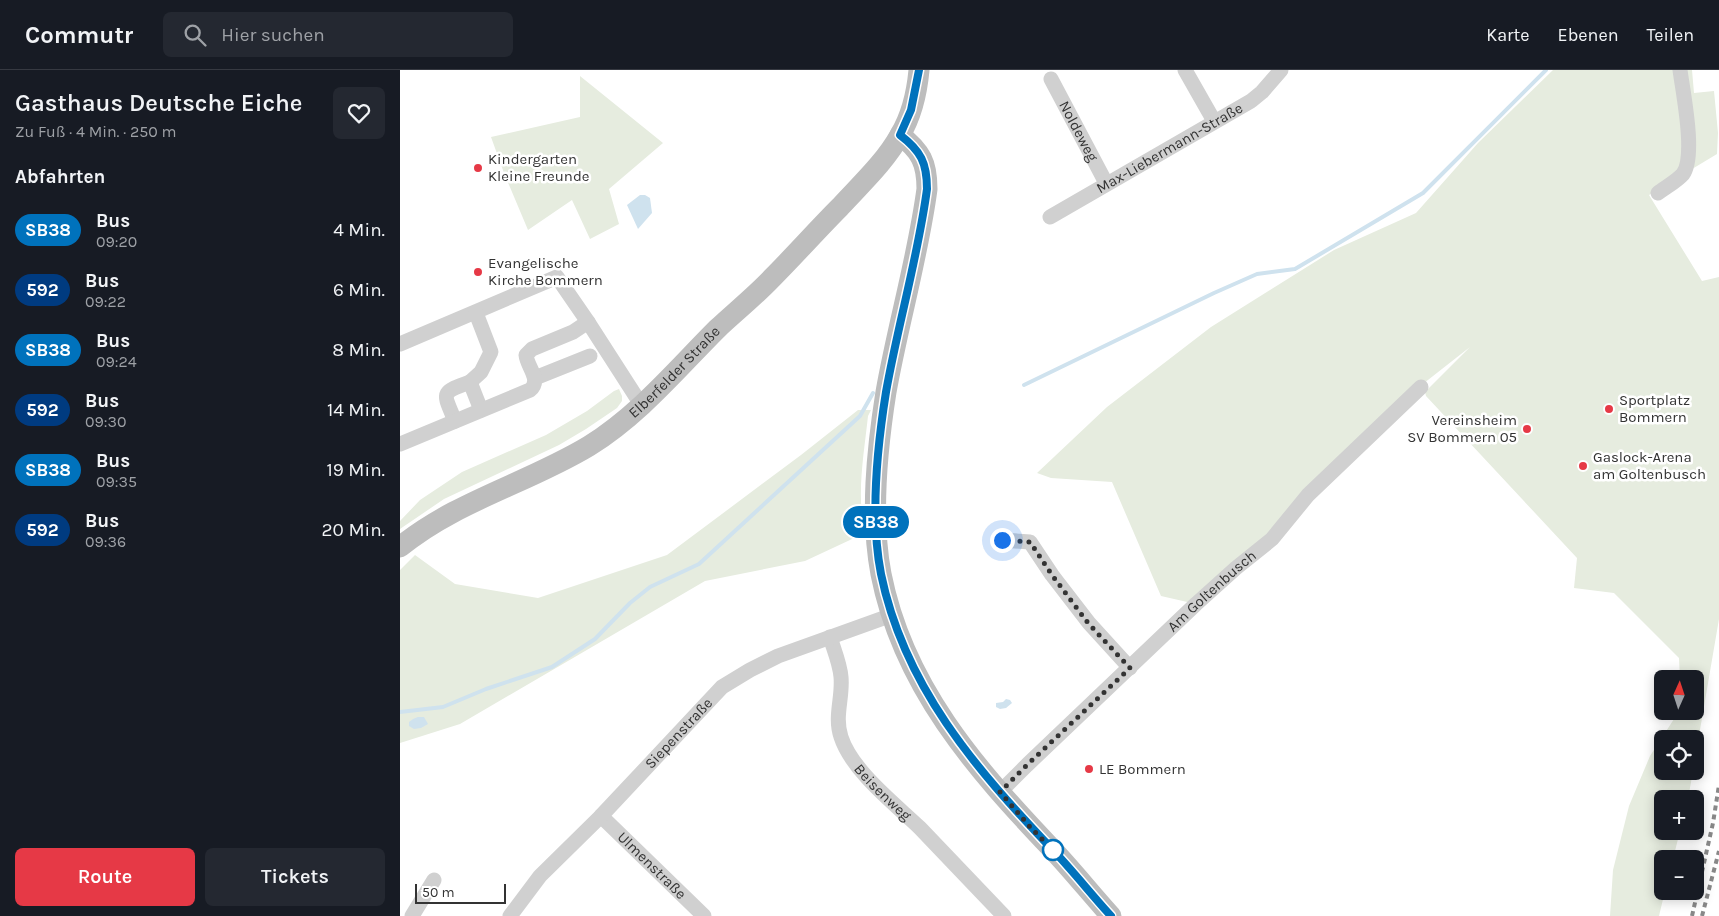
<!DOCTYPE html>
<html lang="de">
<meta charset="utf-8">
<style>
:root{--surface:#171b24;--page:#242831;--text:#f1f3f6;--muted:#9ea1a6;--line:#363941;--accent:#e63946}
body{margin:0;font-family:Karla,sans-serif;background:var(--page);color:var(--text);height:100vh;display:flex;flex-direction:column;font-size:19px;white-space:nowrap}
*{box-sizing:border-box;margin:0}
p{font-size:16px;color:var(--muted)}
.icon{flex:none;width:28px;height:28px;fill:none;stroke:currentColor;stroke-width:2;stroke-linecap:round;stroke-linejoin:round}
.map{position:relative;flex:1;overflow:hidden}
.panel{display:flex;flex-direction:column;background:var(--surface);width:400px}
.panel>*{flex:none}
.badge{padding:0 10px;border-radius:16px;font-size:18px;line-height:32px}
.needle{width:32px;rotate:3deg}
.buttons{position:absolute;left:1254px;top:600px;display:grid;gap:10px}
.buttons a{display:grid;place-items:center;width:50px;height:50px;border-radius:8px;background:var(--surface);box-shadow:0 2px 12px #0003;font-size:25px}
.scale{position:absolute;left:15px;bottom:12px;width:91px;box-sizing:border-box;padding-left:5px;border:2px solid #333;border-top:0;font-size:14px;line-height:18px;white-space:nowrap;color:#333;-webkit-text-stroke:4px #fff;paint-order:stroke}
.you{position:absolute;width:25px;height:25px;margin:-12px;border:4px solid #fff;border-radius:50%;background:#1a73e8;box-shadow:0 0 0 8px #1a73e833}
.map>.badge{position:absolute;translate:-50% -50%;box-shadow:0 0 0 2px #fff}
h2{padding:0 15px;font-size:19px;line-height:45px}
.round{display:grid;place-items:center;flex:none;width:52px;height:52px;border-radius:8px;background:var(--page)}
.headline{display:flex;align-items:center;justify-content:space-between;height:85px;padding:0 15px}
h1{font-size:24px;font-weight:600;line-height:38px}
.primary-button{display:flex;gap:10px;margin-top:auto;padding:10px 15px}
.primary-button a{flex:1;height:58px;border-radius:8px;background:var(--accent);color:#fff;font-size:20px;font-weight:600;line-height:58px;text-align:center}
.primary-button a+a{background:var(--page);color:var(--text)}
ul{padding:0;list-style:none}
li{display:flex;align-items:center;gap:15px;height:60px;padding:0 15px}
li div{flex:1}
li b{display:block;font-size:19px}
li em{font-style:normal}
li .badge{min-width:55px;font-weight:700;text-align:center}
header{display:flex;align-items:center;gap:30px;box-sizing:border-box;height:70px;padding:0 25px;background:var(--surface);border-bottom:1px solid var(--line)}
header strong{font-size:24px}
nav{display:flex;gap:28px;margin-inline-start:auto;font-size:18px}
.search{width:350px;height:45px;background:var(--page);display:flex;align-items:center;gap:12px;box-sizing:border-box;padding:0 18px;border-radius:8px;color:var(--muted);font-size:19px}
main{display:flex;flex:1;min-height:0}
.map>svg:first-child{display:block}
.green{fill:#e6ecdf}
.water{fill:#cfe2ee}
.lines{fill:none;stroke-linecap:round;stroke-linejoin:round}
.stream{stroke:#cfe2ee;stroke-width:4}
.minor{stroke:#d0d0d0;stroke-width:15}
.secondary{stroke:#bdbdbd;stroke-width:21}
.rail{stroke:#888;stroke-width:4;stroke-dasharray:5 4;stroke-linecap:butt}
.line-casing{stroke:#fff;stroke-width:11}
.line{stroke:#0072bc;stroke-width:8}
.walk{stroke:#333;stroke-width:5;stroke-dasharray:0 9}
.poi-dot{fill:#e63946;stroke:#fff;stroke-width:2}
.stop-dot{fill:#fff;stroke:#0072bc;stroke-width:2.5}
.labels{text-anchor:middle;dominant-baseline:central;stroke-width:5;stroke-linejoin:round;paint-order:stroke}
.street-label{font-size:15px;fill:#333;stroke:#fff}
.poi-label{font-size:15px;fill:#333;stroke:#fff;text-anchor:start}
</style>
<header>
<strong>Commutr</strong>
<div class="search"><svg class="icon" aria-label="search" viewBox="0 0 24 24"><circle cx="10" cy="10" r="6"/><path d="M15 15l6 6"/></svg>Hier suchen</div>
<nav><a>Karte</a><a>Ebenen</a><a>Teilen</a></nav>
</header>
<main>
<section class="panel">
<div class="headline"><div><h1>Gasthaus Deutsche Eiche</h1><p>Zu Fuß · 4 Min. · 250 m</p></div><a class="round"><svg class="icon" aria-label="heart" viewBox="0 0 24 24"><path d="M12 20l-8-8c-3-5 5-10 8-4 3-6 11-1 8 4z"/></svg></a></div>
<h2>Abfahrten</h2>
<ul>
<li><span class="badge" style="background:#0072bc;color:#fff">SB38</span><div><b>Bus</b><p>09:20</p></div><em>4 Min.</em></li>
<li><span class="badge" style="background:#003b80;color:#fff">592</span><div><b>Bus</b><p>09:22</p></div><em>6 Min.</em></li>
<li><span class="badge" style="background:#0072bc;color:#fff">SB38</span><div><b>Bus</b><p>09:24</p></div><em>8 Min.</em></li>
<li><span class="badge" style="background:#003b80;color:#fff">592</span><div><b>Bus</b><p>09:30</p></div><em>14 Min.</em></li>
<li><span class="badge" style="background:#0072bc;color:#fff">SB38</span><div><b>Bus</b><p>09:35</p></div><em>19 Min.</em></li>
<li><span class="badge" style="background:#003b80;color:#fff">592</span><div><b>Bus</b><p>09:36</p></div><em>20 Min.</em></li>
</ul>
<div class="primary-button"><a>Route</a><a>Tickets</a></div>
</section>
<div class="map">
<svg width="1319" height="846" viewBox="0 0 1319 846">
<rect width="100%" height="100%" fill="#fff"/>
<g class="green">
<polygon points="1153,0 1292,0 1294,23 1314,21 1318,63 1317,84 1249,125 1302,211 1319,207 1319,549 1295,689 1295,669 1262,669 1262,701 1293,701 1288,729 1262,729 1262,761 1280,761 1273,789 1262,789 1262,821 1265,821 1259,846 1210,846 1213,800 1229,736 1250,686 1274,649 1276,641 1295,641 1295,609 1280,609 1279,588 1214,523 1174,518 1177,488 1026,326 1025,322 1070,277 991,339 874,460 796,534 761,526 712,412 651,408 637,403 707,337 811,257 934,180 1016,143 1078,73"/>
<polygon points="180,6 263,73 209,119 219,154 190,169 172,130 128,160 104,103 91,67 180,47"/>
<polygon points="219,319 222,326 222,331 217,338 186,359 159,375 44,429 0,459 0,451 20,430 62,402 146,365 187,341 214,321"/>
<path d="M458 340H471L468 346C464 384 456 425 465 463L405 491 305 511 60 654 0 673V500L15 485 55 514 138 528 267 485 401 385Z"/>
</g>
<g class="water">
<polygon points="240,125 245,125 250,128 252,143 238,159 227,135"/>
<polygon points="606,629 610,630 612,633 606,638 600,639 596,637 596,633 603,632"/>
<polygon points="18,647 24,647 28,654 21,658 14,659 9,656 9,652 13,649"/>
</g>
<g class="lines">
<g class="stream">
<polyline points="624,315 814,223 857,204 895,199 1023,123 1146,0"/>
<polyline points="0,642 43,637 86,619 152,597 195,569 230,533 250,517 299,494 460,346 473,323"/>
</g>
<g class="minor">
<polyline points="785,0 814,51"/>
<path id="s1" d="M651 9 706 113"/>
<path d="M1258 123C1266 117 1277 111 1283 104 1296 86 1283 23 1280 0"/>
<path id="s2" d="M650 147 851 31 862 22 881 0"/>
<polyline points="0,274 157,207 188,252 242,336"/>
<polyline points="135,308 190,286"/>
<polyline points="70,312 81,302 91,282 76,243"/>
<path d="M55 351C43 322 40 323 70 312L81 340"/>
<path d="M0 374 130 320C142 310 127 297 126 285L132 279 173 262 188 252"/>
<polyline points="602,470 630,472 652,505 689,553 730,598"/>
<path id="s3" d="M430 567C434 580 440 594 441 607 443 628 434 646 441 667 452 701 495 734 520 758 548 787 576 817 604 846"/>
<path id="s4" d="M600 722 627 695 796 534 836 498 872 469 908 425 1021 317"/>
<path id="s5" d="M201 746 304 846"/>
<polyline points="12,846 34,810"/>
<path id="s6" d="M110 846 140 806 201 746 322 617 350 600 378 586 492 545"/>
</g>
<g class="secondary">
<path d="M500 65C521 81 527 93 527 119 518 187 498 254 486 322 477 379 470 446 481 504 503 616 575 698 652 779 672 800 691 824 711 846"/>
<path id="s7" d="M0 477C56 431 128 413 189 376 239 345 276 300 317 259 335 242 355 226 372 208 395 185 417 160 440 137 461 114 485 92 500 65 512 45 517 22 519 0"/>
</g>
<g class="rail">
<polyline points="1292,846 1313,753 1319,715"/>
<polyline points="1302,846 1319,781"/>
</g>
</g>
<g class="lines">
<g class="line-casing">
<path id="line" d="M519 0 511 40 500 65C521 81 527 93 527 119 518 187 498 254 486 322 477 378 470 448 481 504 504 616 575 698 652 779 672 800 691 824 711 846"/>
</g>
<use href="#line" class="line"/>
<polyline class="walk" points="602,470 630,472 652,505 688,553 730,598 627,695 600,722 631,758 653,780"/>
</g>
<g class="poi-dot">
<circle cx="78" cy="98" r="5"/>
<circle cx="78" cy="202" r="5"/>
<circle cx="1209" cy="339" r="5"/>
<circle cx="1127" cy="359" r="5"/>
<circle cx="1183" cy="396" r="5"/>
<circle cx="689" cy="699" r="5"/>
</g>
<circle class="stop-dot" cx="653" cy="780" r="10"/>
<g class="labels">
<g class="street-label">
<text stroke="none"><textPath href="#s1" startOffset="59">Noldeweg</textPath></text>
<text stroke="none"><textPath href="#s2" startOffset="138">Max-Liebermann-Straße</textPath></text>
<text stroke="none"><textPath href="#s7" startOffset="328">Elberfelder Straße</textPath></text>
<text stroke="none"><textPath href="#s4" startOffset="292">Am Goltenbusch</textPath></text>
<text stroke="none"><textPath href="#s6" startOffset="249">Siepenstraße</textPath></text>
<text stroke="none"><textPath href="#s3" startOffset="172">Beisenweg</textPath></text>
<text stroke="none"><textPath href="#s5" startOffset="71">Ulmenstraße</textPath></text>
</g>
<g class="poi-label">
<text x="88" y="89">Kindergarten<tspan x="88" dy="17">Kleine Freunde</tspan></text>
<text x="88" y="193">Evangelische<tspan x="88" dy="17">Kirche Bommern</tspan></text>
<text x="1219" y="330">Sportplatz<tspan x="1219" dy="17">Bommern</tspan></text>
<text x="1117" y="350" text-anchor="end">Vereinsheim<tspan x="1117" dy="17">SV Bommern 05</tspan></text>
<text x="1193" y="387">Gaslock-Arena<tspan x="1193" dy="17">am Goltenbusch</tspan></text>
<text x="699" y="699">LE Bommern</text>
</g>
</g>
</svg>
<div class="buttons">
<a><svg class="needle" viewBox="-14 -14 28 28"><path d="M0-13l5 13h-10z" fill="#e53935"/><path d="M0 13l5-13h-10z" fill="#9ea1a6"/></svg></a>
<a><svg class="icon" aria-label="locate" viewBox="0 0 24 24"><circle cx="12" cy="12" r="6"/><path d="M12 2v4M12 18v4M2 12h4M18 12h4"/></svg></a>
<a>+</a>
<a>−</a>
</div>
<div class="scale">50 m</div>
<div class="you" style="left:602px;top:470px"></div>
<b class="badge" style="left:476px;top:452px;background:#0072bc;color:#fff">SB38</b>
</div>
</main>
